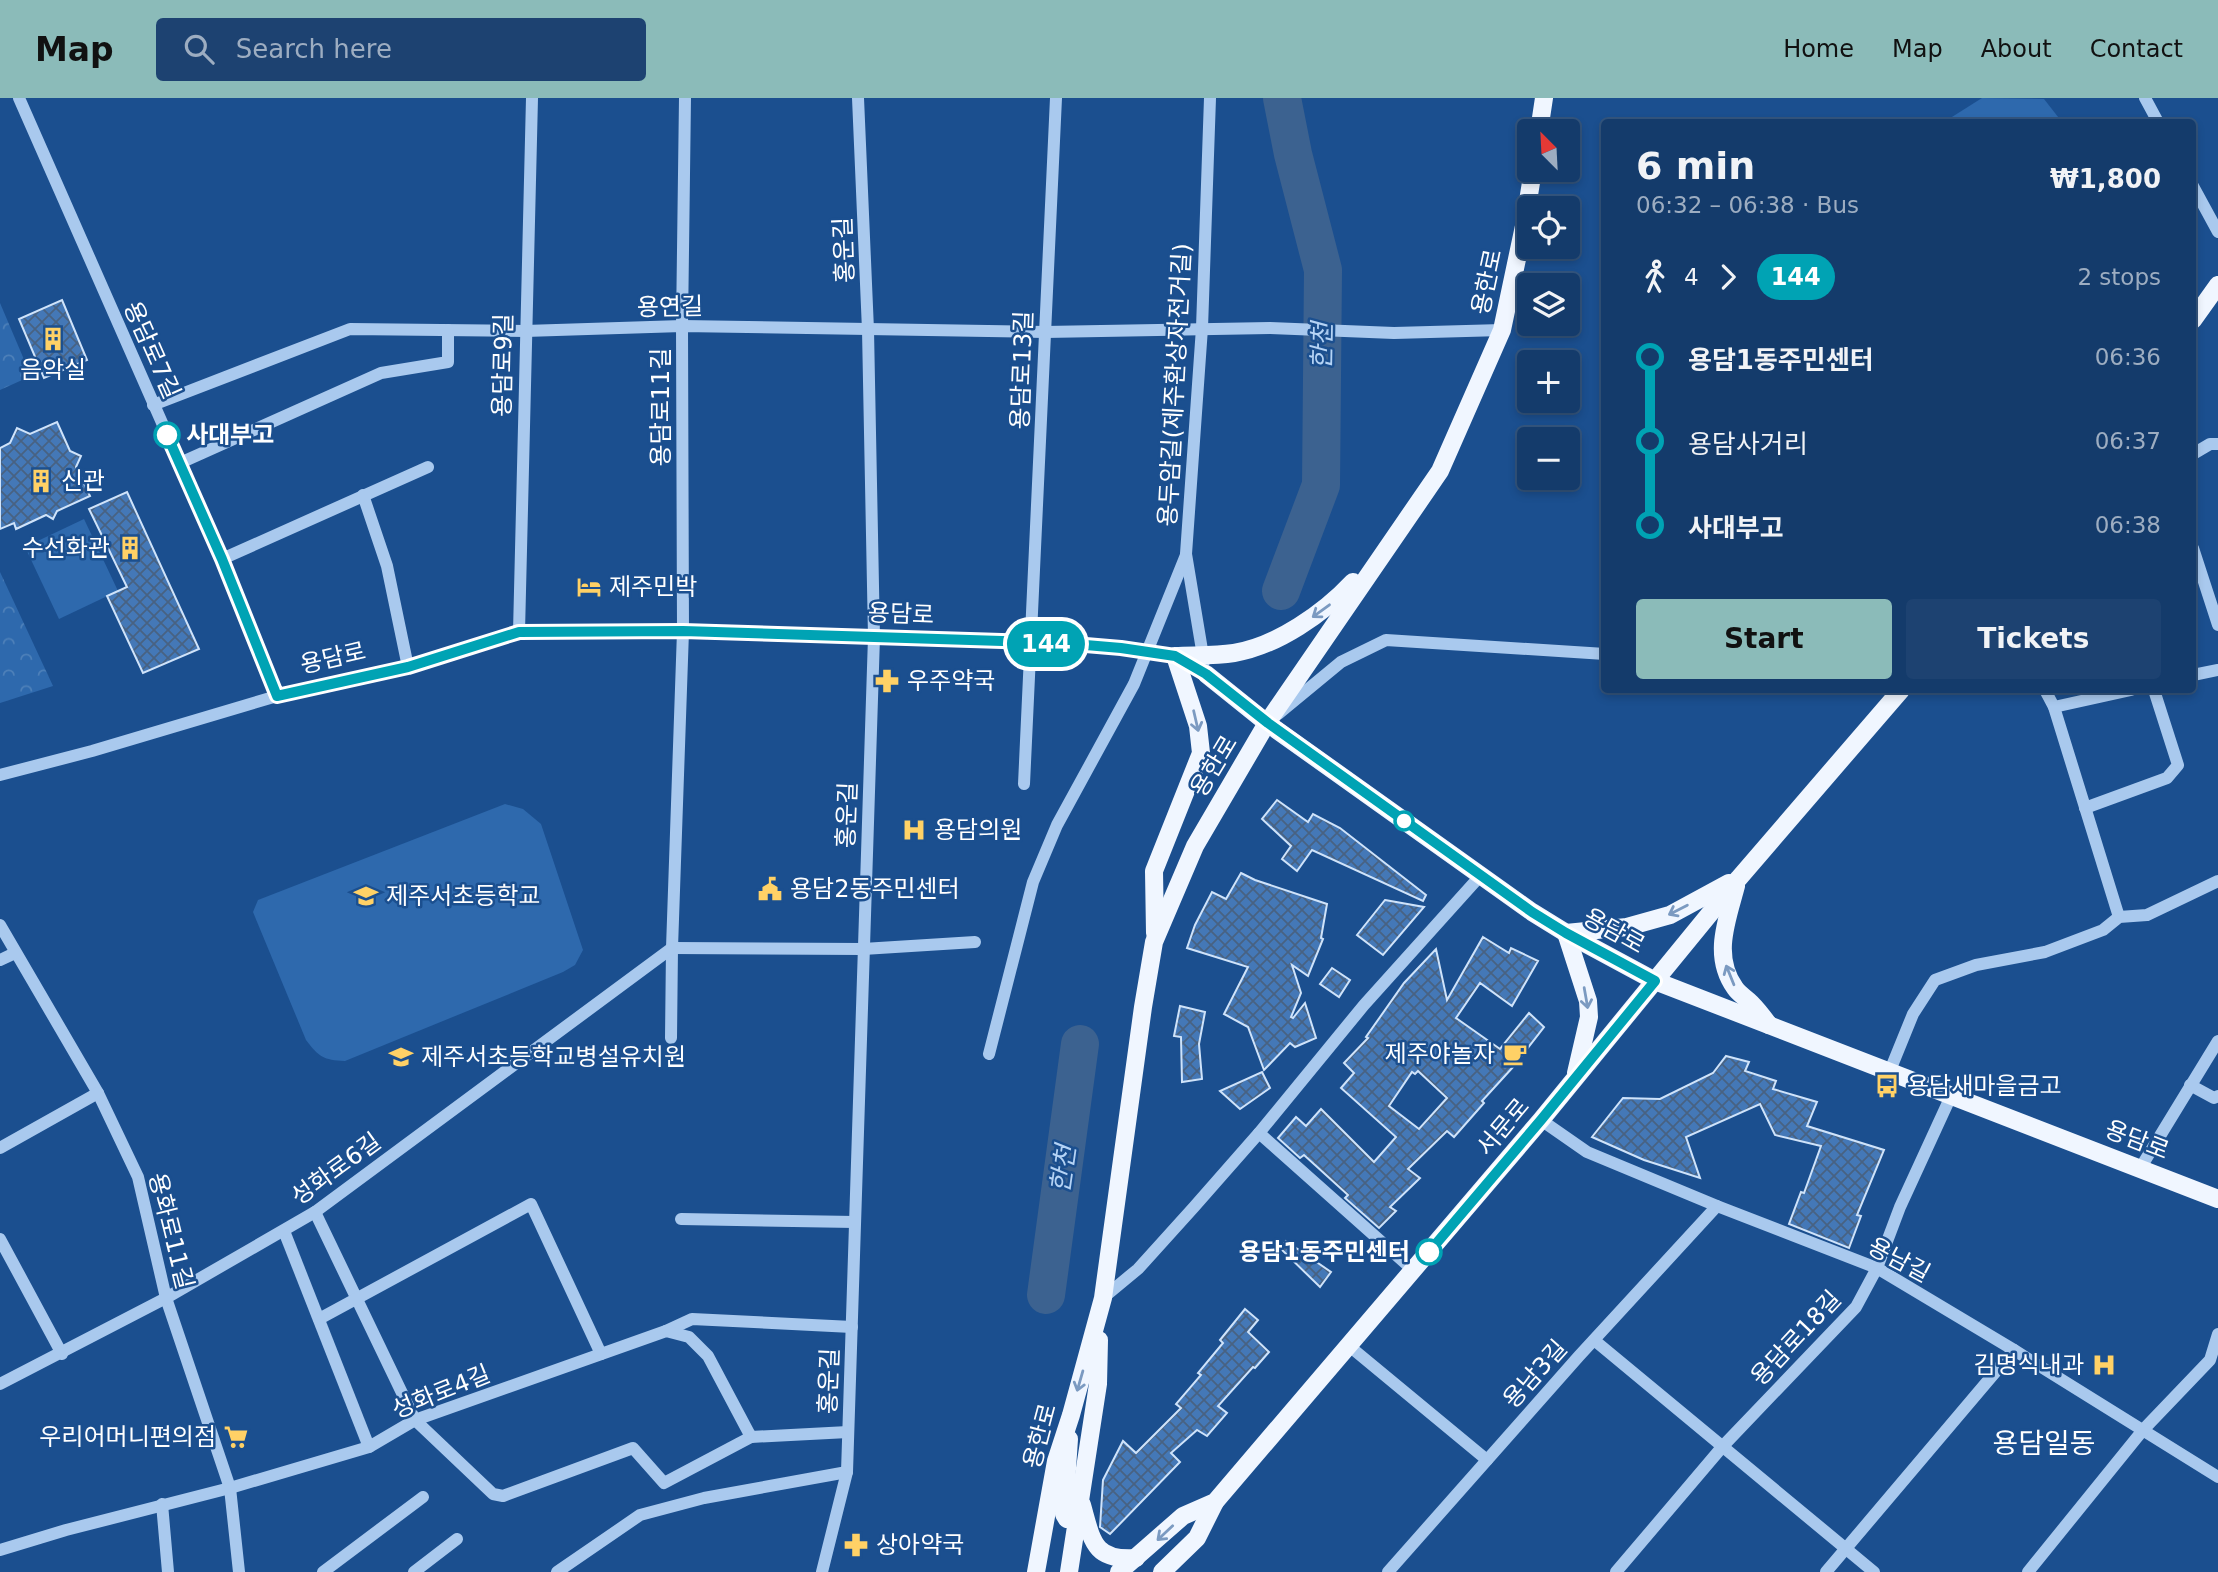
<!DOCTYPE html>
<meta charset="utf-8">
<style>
:root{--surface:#143b6b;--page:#1d4271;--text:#f1f3f6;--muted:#9dadc1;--line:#33557e;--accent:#8bbbb9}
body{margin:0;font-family:"DejaVu Sans","Noto Sans KR",sans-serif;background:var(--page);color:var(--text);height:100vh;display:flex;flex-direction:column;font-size:26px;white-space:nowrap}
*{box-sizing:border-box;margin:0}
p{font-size:23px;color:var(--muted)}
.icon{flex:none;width:38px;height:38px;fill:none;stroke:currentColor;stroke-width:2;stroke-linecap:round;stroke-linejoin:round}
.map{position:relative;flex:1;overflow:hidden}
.drawer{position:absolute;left:1601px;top:21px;width:595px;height:574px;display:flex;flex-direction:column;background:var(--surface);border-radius:7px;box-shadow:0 4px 10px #0003,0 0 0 2px var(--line)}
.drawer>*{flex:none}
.badge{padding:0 14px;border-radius:23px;font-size:24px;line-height:46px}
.needle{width:46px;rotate:336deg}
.controls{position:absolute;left:1517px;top:21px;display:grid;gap:14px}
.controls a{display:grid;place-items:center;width:63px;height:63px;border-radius:7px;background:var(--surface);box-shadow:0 4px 10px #0003,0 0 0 2px var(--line);font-size:35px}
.map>.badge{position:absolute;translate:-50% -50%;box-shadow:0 0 0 4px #fff}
.legs{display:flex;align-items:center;gap:10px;height:77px;padding:0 35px;font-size:23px}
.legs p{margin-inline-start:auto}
.overview{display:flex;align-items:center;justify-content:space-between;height:119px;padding:0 35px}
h1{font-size:38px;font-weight:700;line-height:52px}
.button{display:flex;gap:14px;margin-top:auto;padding:14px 35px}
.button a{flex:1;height:80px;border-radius:7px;background:var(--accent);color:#111;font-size:28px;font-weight:700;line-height:80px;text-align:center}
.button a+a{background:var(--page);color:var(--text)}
ul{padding:0 35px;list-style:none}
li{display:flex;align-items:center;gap:24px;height:84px;font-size:26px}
li i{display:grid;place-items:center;width:10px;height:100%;margin:0 9px;background:currentColor}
li i::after{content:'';width:18px;height:18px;margin:-9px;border:5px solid;border-radius:50%;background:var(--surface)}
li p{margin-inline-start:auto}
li:first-child i{background:linear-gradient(#0000 50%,currentColor 0)}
li:last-child i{background:linear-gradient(currentColor 50%,#0000 0)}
header{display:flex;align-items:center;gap:42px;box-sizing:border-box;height:98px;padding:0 35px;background:var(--accent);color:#111}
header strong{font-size:33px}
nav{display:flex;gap:38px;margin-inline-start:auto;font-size:24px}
.search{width:490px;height:63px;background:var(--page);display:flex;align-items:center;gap:18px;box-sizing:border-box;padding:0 24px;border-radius:7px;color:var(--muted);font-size:26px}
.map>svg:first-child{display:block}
.grass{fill:#2e69ad}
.park{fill:url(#park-crowns)}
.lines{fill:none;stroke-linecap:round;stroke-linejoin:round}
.river{stroke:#3c6290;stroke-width:38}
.building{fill:url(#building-cross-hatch);stroke:#cfe3fa;stroke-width:2;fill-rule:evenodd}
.minor{stroke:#a9c9ee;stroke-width:12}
.major{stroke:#f0f6ff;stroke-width:18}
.oneway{stroke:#7b9ac1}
.line-1-casing{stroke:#fff;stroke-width:16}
.line-1{stroke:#00a3b4;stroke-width:10}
.stop-1-dot{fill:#fff;stroke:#00a3b4;stroke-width:3.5}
.labels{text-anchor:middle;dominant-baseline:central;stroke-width:5;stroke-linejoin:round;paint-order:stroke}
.street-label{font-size:24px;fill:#fff;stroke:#1b4f8f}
.poi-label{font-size:24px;fill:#fff;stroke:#1b4f8f;text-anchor:start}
.stop-label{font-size:24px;font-weight:bold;fill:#fff;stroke:#1b4f8f;text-anchor:start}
.water-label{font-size:26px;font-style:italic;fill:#b5d3f5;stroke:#1b4f8f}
.quarter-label{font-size:28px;fill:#fff;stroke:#1b4f8f}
</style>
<header>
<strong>Map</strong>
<div class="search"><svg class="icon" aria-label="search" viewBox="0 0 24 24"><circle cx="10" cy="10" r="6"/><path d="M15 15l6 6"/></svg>Search here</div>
<nav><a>Home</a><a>Map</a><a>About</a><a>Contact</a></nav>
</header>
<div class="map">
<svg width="2218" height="1474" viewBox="0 0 2218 1474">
<defs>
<pattern id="park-crowns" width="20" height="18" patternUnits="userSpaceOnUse" patternTransform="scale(1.75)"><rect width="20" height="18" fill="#2e69ad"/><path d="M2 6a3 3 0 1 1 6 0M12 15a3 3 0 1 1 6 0" fill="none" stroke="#4d80b9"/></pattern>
<pattern id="building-cross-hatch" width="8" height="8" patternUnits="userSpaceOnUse" patternTransform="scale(1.75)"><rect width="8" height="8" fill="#4478b7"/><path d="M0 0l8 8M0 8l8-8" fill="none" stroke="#486282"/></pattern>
</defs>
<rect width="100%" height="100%" fill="#1b4f8f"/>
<g class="grass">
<polygon points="1982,0 2044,1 2062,24 1944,24"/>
<polygon points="84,421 118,493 59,521 25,449"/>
<path d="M505 706 523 711 541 726 583 852 575 867 563 874 345 963C323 962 319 959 306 942L253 814 258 802Z"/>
</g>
<g class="park">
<polygon points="0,205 31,278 0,292"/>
<polygon points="0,474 53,588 0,605"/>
</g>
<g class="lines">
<g class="river">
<polyline points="1281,493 1321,387 1323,172 1293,56 1282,0"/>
<polyline points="1046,1197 1080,946"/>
</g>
</g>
<g class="building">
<polygon points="62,202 87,262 44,280 19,221"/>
<polygon points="57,324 70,353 81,358 76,369 90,398 57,413 53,421 46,417 16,431 14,425 0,431 0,350 10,345 17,330 30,336"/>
<polygon points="127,394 199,551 143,575 107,498 127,489 89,411"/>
<polygon points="1277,702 1308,724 1313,716 1340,730 1426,797 1423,803 1312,752 1297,773 1282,761 1291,748 1262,721"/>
<polygon points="1241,775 1255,782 1327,806 1321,840 1323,841 1308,878 1292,867 1301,895 1291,919 1293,920 1305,905 1316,940 1295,949 1290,945 1264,972 1248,929 1224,916 1248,869 1187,850 1195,827 1212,794 1226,801"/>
<polygon points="1385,802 1424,809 1383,857 1357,837"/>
<path d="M1483 839 1509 855 1511 850 1538 863 1512 908 1480 885 1456 920 1500 951 1529 915 1544 929 1513 969 1482 1003 1484 1005 1454 1039 1447 1033 1408 1071 1420 1080 1390 1109 1396 1113 1379 1130 1345 1100 1348 1097 1304 1057 1300 1060 1278 1040 1296 1019 1306 1028 1321 1011 1374 1064 1396 1039 1341 990 1354 975 1344 965 1368 940 1366 939 1404 885 1436 851 1447 902ZM1418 973 1447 1000 1419 1031 1389 1008 1412 974 1415 976Z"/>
<polygon points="1332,870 1350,882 1339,899 1320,886"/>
<polygon points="1180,908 1205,914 1199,946 1202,981 1182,984 1181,939 1174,938"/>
<polygon points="1726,958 1749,964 1745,973 1776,983 1773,991 1817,1004 1807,1028 1884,1052 1857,1117 1861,1118 1849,1150 1789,1126 1801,1094 1804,1095 1821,1048 1775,1037 1760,1006 1686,1039 1700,1080 1644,1062 1592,1039 1623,1000 1660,1001 1713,975"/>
<polygon points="1262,974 1270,990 1240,1011 1220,993"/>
<polygon points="1286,1143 1331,1174 1320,1189 1280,1150"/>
<polygon points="1245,1211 1258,1222 1248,1234 1269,1254 1255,1270 1253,1269 1218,1308 1227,1315 1207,1338 1197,1332 1171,1355 1180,1364 1110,1436 1100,1429 1103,1382 1123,1343 1136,1355 1181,1310 1176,1306 1201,1277 1198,1275 1223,1245 1220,1242"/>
</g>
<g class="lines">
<g class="minor">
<polyline points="19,0 222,461 277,598"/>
<polyline points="2145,0 2158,24"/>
<polyline points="2193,88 2218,134"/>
<polyline points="153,307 350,231 525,233 682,228 1045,234 1270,230 1394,235 1502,232"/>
<polyline points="2193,356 2210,346 2218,346"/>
<polyline points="180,365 381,275 448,264 448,232"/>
<polyline points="363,397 387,468 408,569"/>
<polyline points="2193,450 2218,527"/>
<polyline points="222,461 428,369"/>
<polyline points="519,534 532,0"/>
<polyline points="1204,564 1186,456 1202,230 1210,0"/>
<polyline points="2193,577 2218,572"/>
<polyline points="2045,592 2054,609 2119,819"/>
<polyline points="2054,609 2131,592"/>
<polyline points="1278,616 1341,564 1386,542 1605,556"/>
<polyline points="0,677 92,653 277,598 408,569 519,534 683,533 1096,547 1175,558 1206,576"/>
<polyline points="1024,686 1056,0"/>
<polyline points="2085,710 2167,680 2178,667 2154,592"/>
<polyline points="0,827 98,995 138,1079 166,1200 230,1390 239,1474"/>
<polyline points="672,850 863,851 975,844"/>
<polyline points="0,862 15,855"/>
<polyline points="671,940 672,850 683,533 682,228 685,0"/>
<polyline points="989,956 1033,784 1057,727 1134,586 1186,457"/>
<polyline points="1889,975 1913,916 1935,882 1976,867 2045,854 2103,832 2119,819 2147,817 2218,783"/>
<polyline points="2190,987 2214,1000 2218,998"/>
<polyline points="1541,1022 1587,1054 1717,1108 1877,1170 2014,1252 2218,1379"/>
<polyline points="1259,1035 1413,1172"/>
<polyline points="0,1050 98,995"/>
<polyline points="2141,1069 2218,943"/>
<polyline points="315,1114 415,1322 493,1396 503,1398 633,1350 664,1385 751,1339"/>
<polyline points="681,1121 855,1124"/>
<polyline points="284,1133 369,1349"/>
<polyline points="0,1141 62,1256"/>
<polyline points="1103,1200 1138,1171 1194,1109 1259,1035 1364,907 1481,777"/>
<polyline points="319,1221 531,1106 601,1256"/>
<polyline points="666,1233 692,1221 852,1229"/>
<polyline points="1594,1242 1874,1474"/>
<polyline points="1348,1247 1487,1362"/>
<polyline points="0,1286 166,1200 315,1114 672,850"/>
<polyline points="162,1406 168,1474"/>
<polyline points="0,1452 66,1432 230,1390 369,1349 415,1322 666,1233 689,1239 708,1258 751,1339 848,1334"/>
<polyline points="323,1474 423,1399"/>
<polyline points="414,1474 457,1441"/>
<polyline points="557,1474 640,1417 704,1400 847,1374"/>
<polyline points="822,1474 847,1374 874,539 868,232 858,0"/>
<polyline points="1388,1474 1579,1258 1717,1108"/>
<polyline points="1616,1474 1723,1348 1856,1209 1877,1170 1900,1109 1951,998"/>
<polyline points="1826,1474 2014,1252"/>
<polyline points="2028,1474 2143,1332 2210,1262 2218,1236"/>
</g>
<g class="major">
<polyline points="1539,33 1544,0"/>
<polyline points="2193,222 2218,187"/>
<polyline points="1206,576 1267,625 1532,814 1566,835 1655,883 2218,1101"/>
<path d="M1736 788C1727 822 1712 858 1735 890 1739 896 1746 900 1751 905 1758 912 1764 920 1769 927"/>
<path d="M1155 835 1154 773 1201 655 1198 628 1175 558C1194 557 1215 558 1234 555 1277 548 1324 515 1353 484"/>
<polyline points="1576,975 1589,919 1588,903 1566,835 1627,829 1670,817 1729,785"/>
<polyline points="1069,1341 1064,1416 1067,1421 1073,1419 1078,1411"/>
<path d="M1082 1407C1092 1442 1093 1463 1136 1460"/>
<polyline points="1036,1474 1056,1363 1071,1317 1103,1200 1143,909 1154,844 1195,748 1267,625 1440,373 1502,232 1524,128 1533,72"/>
<polyline points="1069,1474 1098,1286 1099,1242"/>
<polyline points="1119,1474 1183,1418 1215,1404 1541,1022 1739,780 1901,592"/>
<polyline points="1162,1474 1197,1440 1215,1404"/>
</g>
</g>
<defs><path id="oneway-shaft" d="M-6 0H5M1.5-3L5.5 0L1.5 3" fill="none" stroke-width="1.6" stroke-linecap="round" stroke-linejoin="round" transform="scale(1.75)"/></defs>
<g class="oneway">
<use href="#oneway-shaft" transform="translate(1321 513) rotate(144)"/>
<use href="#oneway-shaft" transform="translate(1196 623) rotate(77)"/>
<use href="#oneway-shaft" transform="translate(1678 812) rotate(153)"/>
<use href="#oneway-shaft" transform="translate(1730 877) rotate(-112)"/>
<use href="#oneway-shaft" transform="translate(1586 900) rotate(80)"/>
<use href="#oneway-shaft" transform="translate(1080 1283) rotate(106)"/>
<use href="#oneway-shaft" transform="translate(1165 1435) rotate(137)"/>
</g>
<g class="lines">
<g class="line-1-casing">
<polyline id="line-1" points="167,337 222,461 277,598 408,569 519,534 683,533 1062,545 1121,550 1175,558 1206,576 1268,625 1532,814 1566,835 1655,883 1541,1022 1429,1154"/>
</g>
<use href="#line-1" class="line-1"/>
</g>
<defs>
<g id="building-bare" transform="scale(1.89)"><path d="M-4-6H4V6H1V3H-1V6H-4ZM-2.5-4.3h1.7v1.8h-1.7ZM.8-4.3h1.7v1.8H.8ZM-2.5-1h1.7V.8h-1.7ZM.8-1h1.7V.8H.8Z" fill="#ffd166" stroke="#1b4f8f" stroke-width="2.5" paint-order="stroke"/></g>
<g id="hotel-bare" transform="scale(1.89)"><path d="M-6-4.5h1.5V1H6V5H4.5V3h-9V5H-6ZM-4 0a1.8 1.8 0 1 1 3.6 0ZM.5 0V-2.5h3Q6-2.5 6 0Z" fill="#ffd166" stroke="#1b4f8f" stroke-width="2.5" paint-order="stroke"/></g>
<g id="pharmacy-bare" transform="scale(1.89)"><path d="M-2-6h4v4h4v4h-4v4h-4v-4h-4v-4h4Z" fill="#ffd166" stroke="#1b4f8f" stroke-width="2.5" paint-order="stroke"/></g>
<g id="hospital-bare" transform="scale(1.89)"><path d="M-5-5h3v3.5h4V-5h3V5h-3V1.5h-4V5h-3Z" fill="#ffd166" stroke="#1b4f8f" stroke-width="2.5" paint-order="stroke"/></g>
<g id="civic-bare" transform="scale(1.89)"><path d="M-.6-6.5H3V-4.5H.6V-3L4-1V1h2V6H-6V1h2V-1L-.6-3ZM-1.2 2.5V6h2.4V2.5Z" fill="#ffd166" stroke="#1b4f8f" stroke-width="2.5" paint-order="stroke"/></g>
<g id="school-bare" transform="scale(1.89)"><path d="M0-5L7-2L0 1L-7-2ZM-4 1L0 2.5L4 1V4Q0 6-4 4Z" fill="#ffd166" stroke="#1b4f8f" stroke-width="2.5" paint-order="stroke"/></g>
<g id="cafe-bare" transform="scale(1.89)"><path d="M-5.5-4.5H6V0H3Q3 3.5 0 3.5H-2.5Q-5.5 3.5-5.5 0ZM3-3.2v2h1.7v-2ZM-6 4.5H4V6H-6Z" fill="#ffd166" stroke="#1b4f8f" stroke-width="2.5" paint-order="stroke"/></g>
<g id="bus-bare" transform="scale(1.89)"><path d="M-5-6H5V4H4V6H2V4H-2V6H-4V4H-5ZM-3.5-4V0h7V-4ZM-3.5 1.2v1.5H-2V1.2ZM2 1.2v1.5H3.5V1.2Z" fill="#ffd166" stroke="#1b4f8f" stroke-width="2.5" paint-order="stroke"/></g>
<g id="supermarket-bare" transform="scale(1.89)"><path d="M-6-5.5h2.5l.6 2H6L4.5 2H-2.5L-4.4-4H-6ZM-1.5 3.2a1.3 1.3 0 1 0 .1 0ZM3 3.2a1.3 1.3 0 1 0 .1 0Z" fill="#ffd166" stroke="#1b4f8f" stroke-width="2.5" paint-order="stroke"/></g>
</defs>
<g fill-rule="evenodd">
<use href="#building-bare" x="53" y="241"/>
<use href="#building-bare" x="41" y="383"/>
<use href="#building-bare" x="130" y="450"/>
<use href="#hotel-bare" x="589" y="489"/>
<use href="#pharmacy-bare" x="887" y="583"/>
<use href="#hospital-bare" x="914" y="732"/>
<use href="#civic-bare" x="770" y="791"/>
<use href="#school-bare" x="366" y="798"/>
<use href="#cafe-bare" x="1515" y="956"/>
<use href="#school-bare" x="401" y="959"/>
<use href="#bus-bare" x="1887" y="988"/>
<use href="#hospital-bare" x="2104" y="1267"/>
<use href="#supermarket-bare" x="236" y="1339"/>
<use href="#pharmacy-bare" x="856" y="1447"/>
</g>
<g class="stop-1-dot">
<circle cx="167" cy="337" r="12"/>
<circle cx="1404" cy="723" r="9"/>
<circle cx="1429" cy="1154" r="12"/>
</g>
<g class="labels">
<g class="street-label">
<text transform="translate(844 152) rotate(-92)">홍운길</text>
<text transform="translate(1487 184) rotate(-78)">용한로</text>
<text transform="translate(670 209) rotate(-1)">용연길</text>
<text transform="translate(152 252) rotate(66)">용담로7길</text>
<text transform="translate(503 267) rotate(-89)">용담로9길</text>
<text transform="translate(1022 272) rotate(-88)">용담로13길</text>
<text transform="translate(1175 287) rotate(-87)">용두암길(제주환상자전거길)</text>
<text transform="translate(661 309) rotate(-90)">용담로11길</text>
<text transform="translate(901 516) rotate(2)">용담로</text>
<text transform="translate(333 560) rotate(-13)">용담로</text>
<text transform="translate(1214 668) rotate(-59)">용한로</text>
<text transform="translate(847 717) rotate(-88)">홍운길</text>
<text transform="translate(1614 833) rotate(29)">용담로</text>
<text transform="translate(1503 1029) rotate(-50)">서문로</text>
<text transform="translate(2137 1042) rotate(21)">용담로</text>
<text transform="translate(336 1071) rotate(-36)">성화로6길</text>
<text transform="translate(171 1133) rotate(76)">용화로11길</text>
<text transform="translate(1899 1162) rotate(28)">용남길</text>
<text transform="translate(1796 1240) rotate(-47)">용담로18길</text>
<text transform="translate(1535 1276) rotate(-48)">용남3길</text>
<text transform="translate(829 1283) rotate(-88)">홍운길</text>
<text transform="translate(441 1294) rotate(-22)">성화로4길</text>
<text transform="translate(1040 1338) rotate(-75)">용한로</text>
</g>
<g class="poi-label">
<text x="53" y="272" text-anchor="middle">음악실</text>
<text x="61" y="383">신관</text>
<text x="110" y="450" text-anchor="end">수선화관</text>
<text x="609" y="489">제주민박</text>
<text x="907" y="583">우주약국</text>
<text x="934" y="732">용담의원</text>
<text x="790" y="791">용담2동주민센터</text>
<text x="386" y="798">제주서초등학교</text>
<text x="1495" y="956" text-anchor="end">제주야놀자</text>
<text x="421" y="959">제주서초등학교병설유치원</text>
<text x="1907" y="988">용담새마을금고</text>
<text x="2084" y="1267" text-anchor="end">김명식내과</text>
<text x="216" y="1339" text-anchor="end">우리어머니편의점</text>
<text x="876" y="1447">상아약국</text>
</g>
<g class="stop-label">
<text x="186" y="337">사대부고</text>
<text x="1410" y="1154" text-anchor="end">용담1동주민센터</text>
</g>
<g class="water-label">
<text transform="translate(1322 248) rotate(-89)">한천</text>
<text transform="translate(1063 1071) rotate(-82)">한천</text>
</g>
<g class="quarter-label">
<text x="2044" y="1345">용담일동</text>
</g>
</g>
</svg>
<div class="controls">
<a><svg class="needle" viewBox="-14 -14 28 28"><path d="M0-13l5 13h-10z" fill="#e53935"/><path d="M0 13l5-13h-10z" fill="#9dadc1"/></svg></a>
<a><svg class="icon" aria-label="locate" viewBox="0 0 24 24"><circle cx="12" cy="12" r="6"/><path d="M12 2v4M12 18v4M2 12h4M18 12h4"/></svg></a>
<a><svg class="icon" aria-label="layers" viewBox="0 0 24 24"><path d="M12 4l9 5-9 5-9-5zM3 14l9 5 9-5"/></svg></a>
<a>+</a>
<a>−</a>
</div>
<b class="badge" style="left:1046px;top:546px;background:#00a3b4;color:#fff">144</b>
<section class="drawer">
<div class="overview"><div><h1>6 min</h1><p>06:32 – 06:38 · Bus</p></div><b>₩1,800</b></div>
<div class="legs"><svg class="icon" aria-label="walk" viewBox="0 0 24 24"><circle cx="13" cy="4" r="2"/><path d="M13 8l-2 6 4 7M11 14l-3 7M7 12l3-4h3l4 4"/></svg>4<svg class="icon" aria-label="forward" viewBox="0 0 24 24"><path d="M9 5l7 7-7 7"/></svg><b class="badge" style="background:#00a3b4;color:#fff">144</b><p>2 stops</p></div>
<ul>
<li><i style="color:#00a3b4"></i><b>용담1동주민센터</b><p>06:36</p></li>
<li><i style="color:#00a3b4"></i><span>용담사거리</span><p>06:37</p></li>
<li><i style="color:#00a3b4"></i><b>사대부고</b><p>06:38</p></li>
</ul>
<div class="button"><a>Start</a><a>Tickets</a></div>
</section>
</div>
